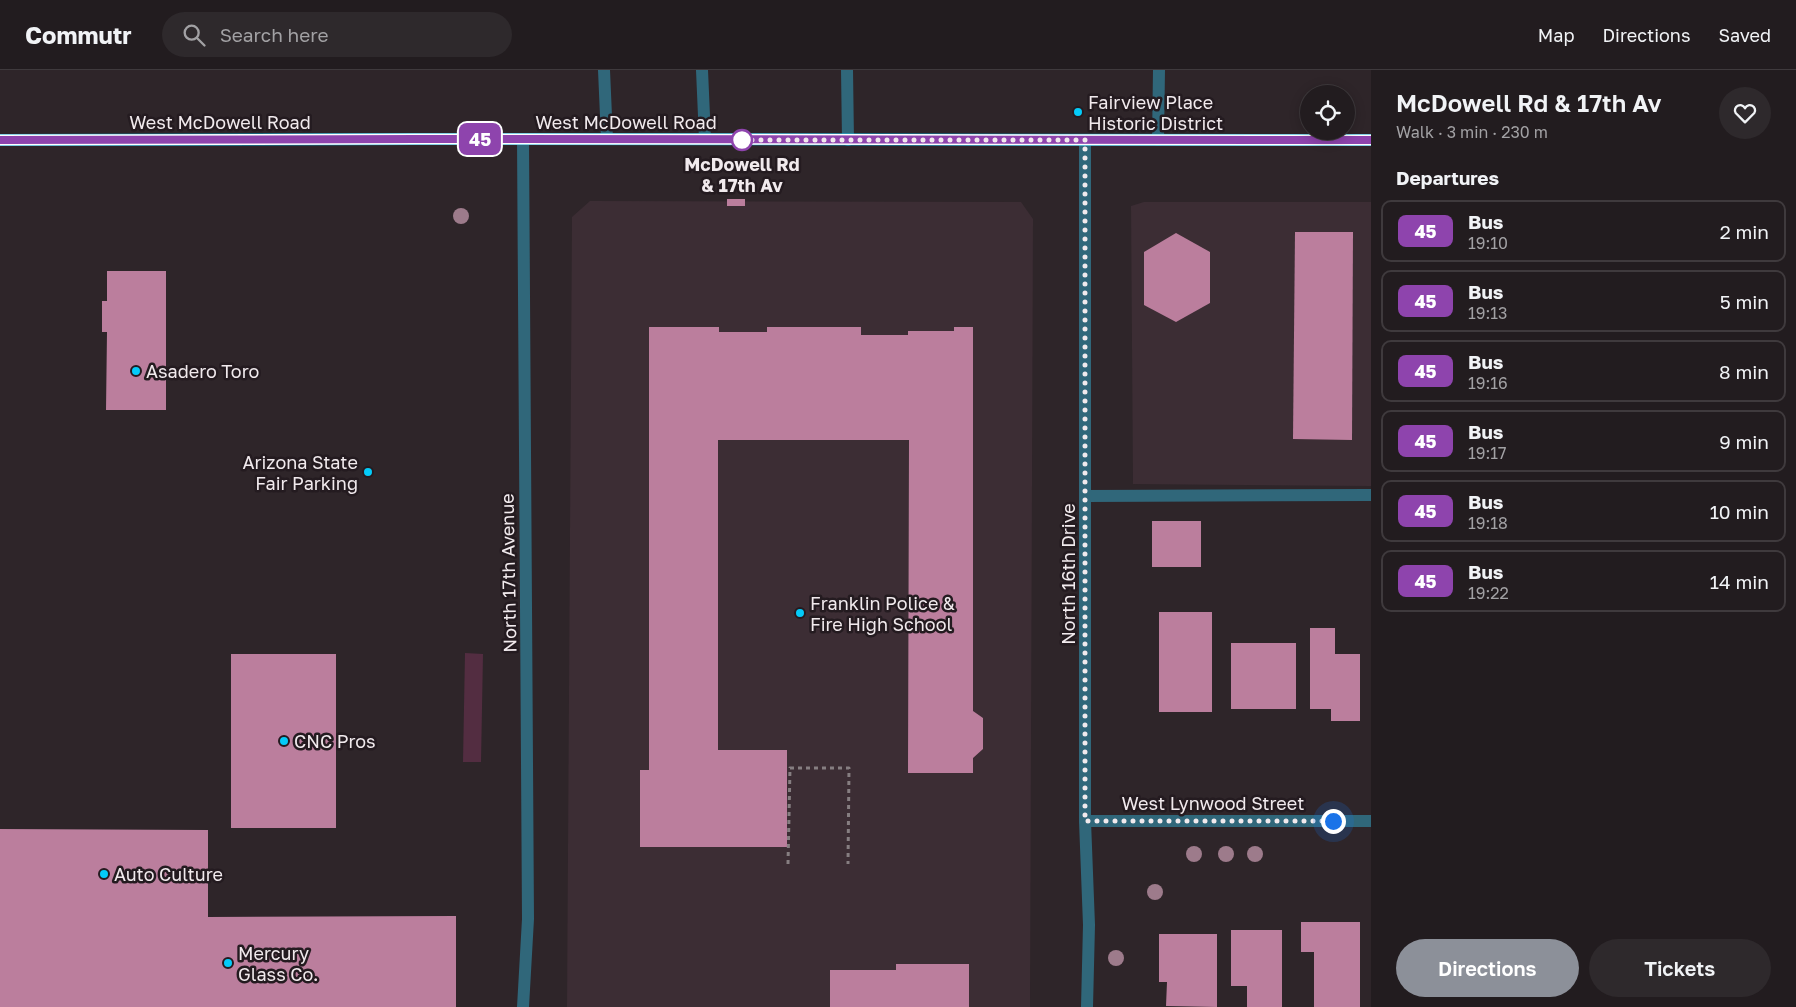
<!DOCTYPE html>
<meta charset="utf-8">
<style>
:root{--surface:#221c1f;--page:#2e292c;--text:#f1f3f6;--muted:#a2a1a4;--line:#3f3a3d;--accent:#8c9099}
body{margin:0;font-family:"Golos Text",sans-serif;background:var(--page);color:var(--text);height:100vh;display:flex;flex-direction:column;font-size:19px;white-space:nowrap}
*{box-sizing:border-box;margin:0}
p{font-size:16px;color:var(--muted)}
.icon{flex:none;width:28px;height:28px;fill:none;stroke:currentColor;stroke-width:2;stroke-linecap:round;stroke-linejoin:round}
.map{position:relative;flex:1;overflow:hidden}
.side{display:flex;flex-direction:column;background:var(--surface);width:425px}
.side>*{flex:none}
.badge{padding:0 10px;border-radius:8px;font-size:18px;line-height:32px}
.fabs{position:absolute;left:1300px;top:15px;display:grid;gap:10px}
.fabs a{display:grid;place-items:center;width:55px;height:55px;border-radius:50%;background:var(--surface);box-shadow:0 2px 12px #0003,0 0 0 1px var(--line);font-size:25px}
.you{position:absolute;width:25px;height:25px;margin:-12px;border:4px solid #fff;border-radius:50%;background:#1a73e8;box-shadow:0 0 0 8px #1a73e833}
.map>.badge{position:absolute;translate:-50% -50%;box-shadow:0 0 0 2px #fff}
h2{padding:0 25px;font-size:19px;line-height:45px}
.round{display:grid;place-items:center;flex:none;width:52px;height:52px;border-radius:26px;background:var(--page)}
.summary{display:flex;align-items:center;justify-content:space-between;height:85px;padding:0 25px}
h1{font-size:24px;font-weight:600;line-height:38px}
.cta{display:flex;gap:10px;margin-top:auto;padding:10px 25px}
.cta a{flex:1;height:58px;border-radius:30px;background:var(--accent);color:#fff;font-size:20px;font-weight:600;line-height:58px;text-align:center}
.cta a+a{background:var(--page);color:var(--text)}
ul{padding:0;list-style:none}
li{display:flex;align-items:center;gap:15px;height:62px;margin:0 10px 8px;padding:0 15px;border:2px solid var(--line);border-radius:10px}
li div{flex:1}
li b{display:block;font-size:19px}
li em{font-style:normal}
li .badge{min-width:55px;font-weight:700;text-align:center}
header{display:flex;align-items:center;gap:30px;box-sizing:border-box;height:70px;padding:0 25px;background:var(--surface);border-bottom:1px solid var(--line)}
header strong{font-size:24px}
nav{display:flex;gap:28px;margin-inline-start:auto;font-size:18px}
.search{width:350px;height:45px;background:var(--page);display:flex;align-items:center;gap:12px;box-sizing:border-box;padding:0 18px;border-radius:28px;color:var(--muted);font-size:19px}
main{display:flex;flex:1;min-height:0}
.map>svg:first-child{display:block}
.built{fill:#3c2d34}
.green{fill:#532d41}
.building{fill:#bb7e9d}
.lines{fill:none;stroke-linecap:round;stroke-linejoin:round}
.path{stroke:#867e81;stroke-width:3;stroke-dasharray:4 4;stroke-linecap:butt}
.service{stroke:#30677a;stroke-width:12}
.minor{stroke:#30677a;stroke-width:12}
.primary{stroke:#09a5cb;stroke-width:12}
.tree{fill:#9d7b8b}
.line-casing{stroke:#fff;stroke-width:11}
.line{stroke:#8e44ad;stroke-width:8}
.walk{stroke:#f1eaed;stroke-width:5;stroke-dasharray:0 9}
.poi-dot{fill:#04cbf9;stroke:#241b20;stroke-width:2}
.stop-dot{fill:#fff;stroke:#8e44ad;stroke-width:2.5}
.labels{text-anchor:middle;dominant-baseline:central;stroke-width:5;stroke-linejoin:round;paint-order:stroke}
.poi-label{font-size:18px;fill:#f1eaed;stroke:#241b20;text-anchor:start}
.street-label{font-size:18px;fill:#f1eaed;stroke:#241b20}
.stop-label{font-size:18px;font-weight:bold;fill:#f1eaed;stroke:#241b20}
</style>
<header>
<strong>Commutr</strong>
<div class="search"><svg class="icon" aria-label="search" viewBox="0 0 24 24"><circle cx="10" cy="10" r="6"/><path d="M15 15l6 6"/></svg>Search here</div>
<nav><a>Map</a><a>Directions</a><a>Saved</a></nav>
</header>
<main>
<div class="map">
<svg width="1371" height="937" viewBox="0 0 1371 937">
<rect width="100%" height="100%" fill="#2e2529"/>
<g class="built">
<polygon points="590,131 1021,132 1033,149 1030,937 567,937 572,147"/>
<polygon points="1144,132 1371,132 1371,416 1133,414 1131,136"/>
</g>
<polygon class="green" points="465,583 483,584 481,692 463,692"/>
<g class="building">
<rect x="727" y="129" width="18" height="7"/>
<polygon points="1295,162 1353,162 1352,370 1293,369"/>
<polygon points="1176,163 1210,182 1210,233 1176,252 1144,235 1144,182"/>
<polygon points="107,201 166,201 166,340 106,340 107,262 102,262 102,231 107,231"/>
<polygon points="649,257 719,257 719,262 767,262 767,257 861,257 861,265 908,265 908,261 954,261 954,257 973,257 973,641 983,648 983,679 973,688 973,703 908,703 909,370 718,370 718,680 787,680 787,777 640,777 640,700 649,700"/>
<rect x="1152" y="451" width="49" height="46"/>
<rect x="1159" y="542" width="53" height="100"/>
<polygon points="1310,558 1335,558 1335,584 1360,584 1360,651 1331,651 1331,639 1310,639"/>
<rect x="1231" y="573" width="65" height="66"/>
<rect x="231" y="584" width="105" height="174"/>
<polygon points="0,759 208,760 208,847 456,846 456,937 0,937"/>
<polygon points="1301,852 1360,852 1360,937 1314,937 1314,882 1301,882"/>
<polygon points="1231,860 1282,860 1282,937 1247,937 1247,916 1231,916"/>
<polygon points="1159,864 1217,864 1217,937 1166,936 1167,912 1159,912"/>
<polygon points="896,894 969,894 969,937 830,937 830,900 896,900"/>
</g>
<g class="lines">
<polyline class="path" points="788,794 790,698 849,698 848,794"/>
<g class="service">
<polyline points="604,0 607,69"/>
<polyline points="702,0 705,69"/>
<polyline points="1158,70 1159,0"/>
<polyline points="1085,426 1371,425"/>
</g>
<g class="minor">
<polyline points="847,0 848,70"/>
<polyline points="1085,70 1085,751 1089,855 1087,937"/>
<polyline points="1085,751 1371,751"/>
<polyline points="523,937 528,849 523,69"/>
</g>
<polyline class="primary" points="0,70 417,69 1371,70"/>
</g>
<g class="tree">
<circle cx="461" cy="146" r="8"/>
<circle cx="1194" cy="784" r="8"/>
<circle cx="1226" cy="784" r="8"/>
<circle cx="1255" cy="784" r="8"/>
<circle cx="1155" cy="822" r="8"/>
<circle cx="1116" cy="888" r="8"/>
</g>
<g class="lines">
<g class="line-casing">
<polyline id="line" points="0,70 417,69 1371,70"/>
</g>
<use href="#line" class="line"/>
<polyline class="walk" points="742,70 738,70 1085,70 1085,751 1333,751"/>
</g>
<g class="poi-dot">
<circle cx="1078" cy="42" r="5"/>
<circle cx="136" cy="301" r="5"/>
<circle cx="368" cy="402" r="5"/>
<circle cx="800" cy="543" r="5"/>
<circle cx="284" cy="671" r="5"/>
<circle cx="104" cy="804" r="5"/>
<circle cx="228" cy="893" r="5"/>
</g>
<circle class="stop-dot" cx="742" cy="70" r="10"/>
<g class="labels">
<g class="poi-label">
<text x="1088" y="32">Fairview Place<tspan x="1088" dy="21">Historic District</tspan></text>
<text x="146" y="301">Asadero Toro</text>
<text x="358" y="392" text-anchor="end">Arizona State<tspan x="358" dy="21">Fair Parking</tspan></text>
<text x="810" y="533">Franklin Police &amp;<tspan x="810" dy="21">Fire High School</tspan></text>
<text x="294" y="671">CNC Pros</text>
<text x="114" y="804">Auto Culture</text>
<text x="238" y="883">Mercury<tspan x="238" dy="21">Glass Co.</tspan></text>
</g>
<g class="street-label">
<text x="220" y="52">West McDowell Road</text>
<text x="626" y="52">West McDowell Road</text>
<text transform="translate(508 503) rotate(-91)">North 17th Avenue</text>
<text transform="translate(1068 504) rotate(-90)">North 16th Drive</text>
<text x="1213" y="733">West Lynwood Street</text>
</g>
<g class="stop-label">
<text x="742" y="94">McDowell Rd<tspan x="742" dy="21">&amp; 17th Av</tspan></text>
</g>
</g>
</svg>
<div class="fabs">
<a><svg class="icon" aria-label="locate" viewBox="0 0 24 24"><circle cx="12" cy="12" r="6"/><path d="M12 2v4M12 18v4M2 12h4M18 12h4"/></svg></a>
</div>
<div class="you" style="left:1333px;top:751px"></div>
<b class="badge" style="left:480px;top:69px;background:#8e44ad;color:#fff">45</b>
</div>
<section class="side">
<div class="summary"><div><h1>McDowell Rd &amp; 17th Av</h1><p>Walk · 3 min · 230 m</p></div><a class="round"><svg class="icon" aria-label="heart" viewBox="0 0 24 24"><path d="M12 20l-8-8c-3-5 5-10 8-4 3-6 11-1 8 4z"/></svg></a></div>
<h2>Departures</h2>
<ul>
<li><span class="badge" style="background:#8e44ad;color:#fff">45</span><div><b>Bus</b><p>19:10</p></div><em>2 min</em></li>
<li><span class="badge" style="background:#8e44ad;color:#fff">45</span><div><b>Bus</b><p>19:13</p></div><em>5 min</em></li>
<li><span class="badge" style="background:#8e44ad;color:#fff">45</span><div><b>Bus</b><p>19:16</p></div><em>8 min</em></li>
<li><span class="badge" style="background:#8e44ad;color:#fff">45</span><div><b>Bus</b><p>19:17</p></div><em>9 min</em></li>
<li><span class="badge" style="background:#8e44ad;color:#fff">45</span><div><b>Bus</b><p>19:18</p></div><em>10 min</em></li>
<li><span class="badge" style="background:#8e44ad;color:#fff">45</span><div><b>Bus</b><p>19:22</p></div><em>14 min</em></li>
</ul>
<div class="cta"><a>Directions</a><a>Tickets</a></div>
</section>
</main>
